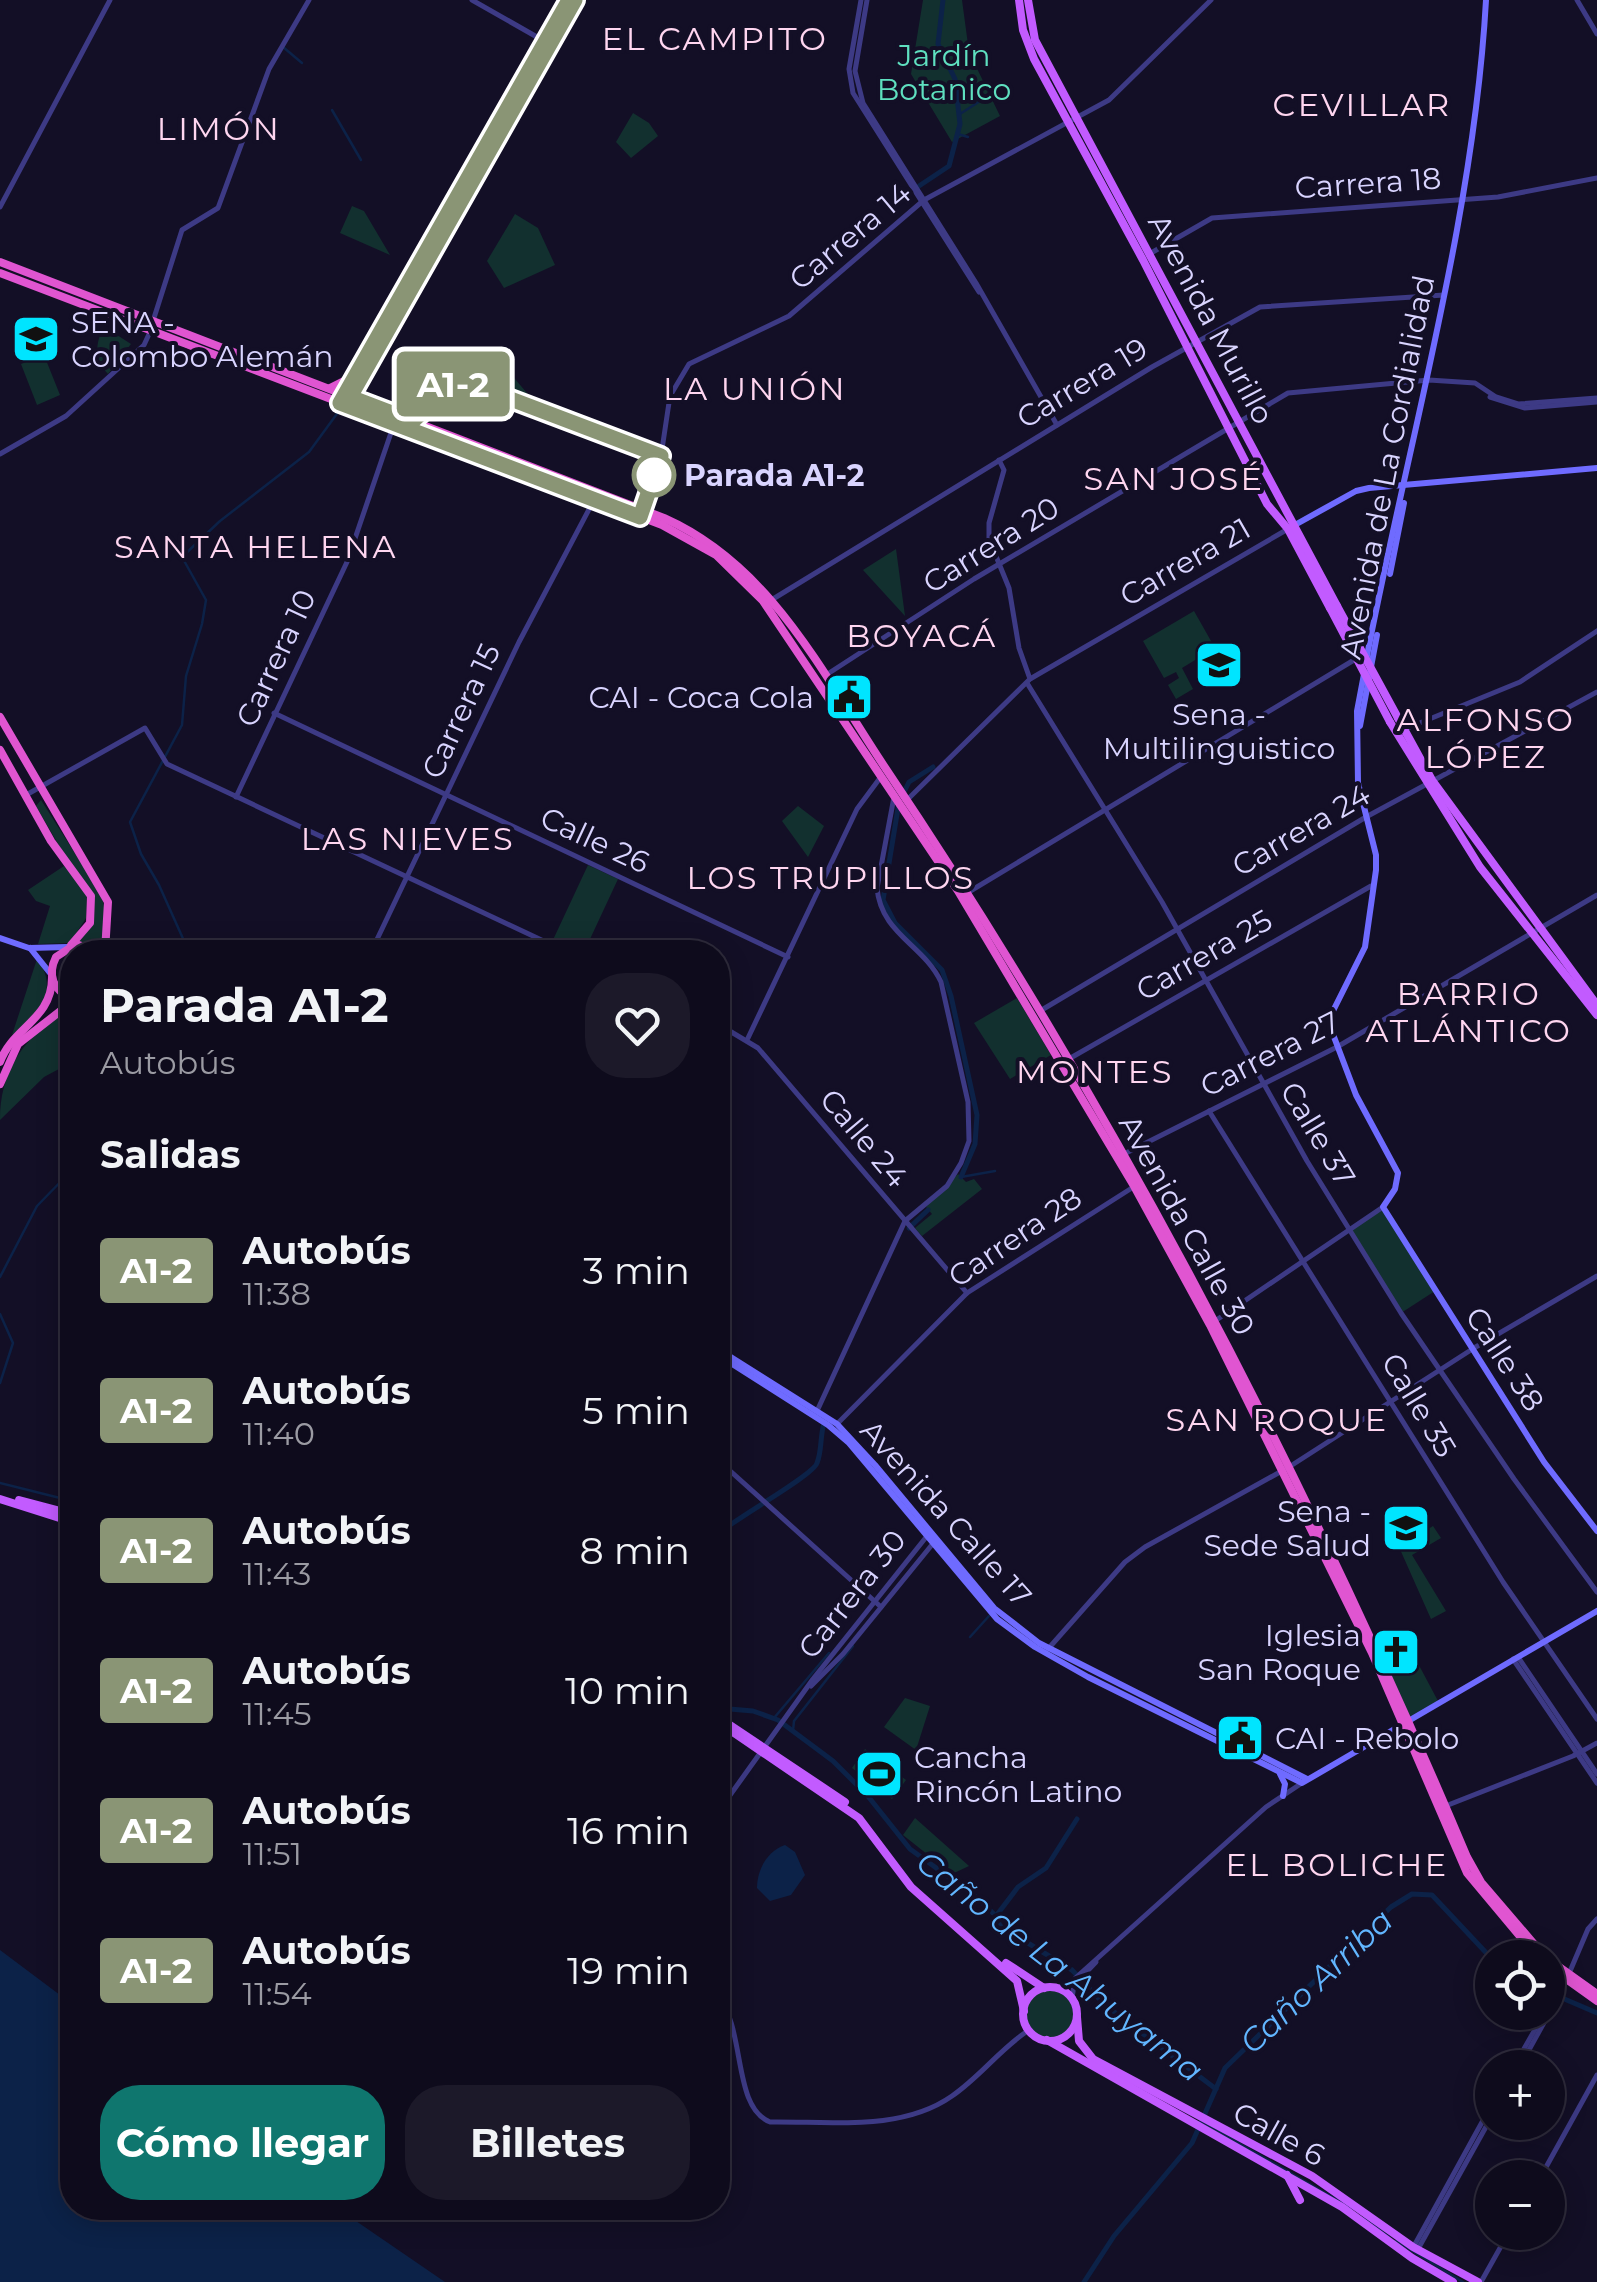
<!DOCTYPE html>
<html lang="es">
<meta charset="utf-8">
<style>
:root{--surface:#0e0b1c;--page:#1c1929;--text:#f1f3f6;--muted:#9b9ba3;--line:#2e2b3b;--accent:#0f766e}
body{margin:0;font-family:Montserrat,sans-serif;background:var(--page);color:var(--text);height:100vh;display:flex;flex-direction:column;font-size:38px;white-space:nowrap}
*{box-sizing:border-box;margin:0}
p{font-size:32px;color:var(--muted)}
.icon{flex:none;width:55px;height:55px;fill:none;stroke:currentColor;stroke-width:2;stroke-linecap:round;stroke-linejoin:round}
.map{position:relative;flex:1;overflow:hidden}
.drawer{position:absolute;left:60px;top:940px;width:670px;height:1280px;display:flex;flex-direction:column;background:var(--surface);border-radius:40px;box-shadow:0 5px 25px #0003,0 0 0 2px var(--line)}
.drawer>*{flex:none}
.badge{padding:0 20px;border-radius:8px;font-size:35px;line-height:65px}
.buttons{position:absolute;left:1475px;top:1940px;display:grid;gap:20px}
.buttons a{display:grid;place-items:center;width:90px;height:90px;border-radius:50%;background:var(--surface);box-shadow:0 5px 25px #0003,0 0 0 2px var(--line);font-size:50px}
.map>.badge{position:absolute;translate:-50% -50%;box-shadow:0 0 0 5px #fff}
h2{padding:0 40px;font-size:38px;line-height:90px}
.round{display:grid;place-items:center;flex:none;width:105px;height:105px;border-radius:40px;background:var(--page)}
.headline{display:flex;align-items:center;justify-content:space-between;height:170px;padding:0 40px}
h1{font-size:48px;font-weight:700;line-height:75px}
.cta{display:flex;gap:20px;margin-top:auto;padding:20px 40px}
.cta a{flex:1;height:115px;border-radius:40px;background:var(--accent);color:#fff;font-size:40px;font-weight:700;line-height:115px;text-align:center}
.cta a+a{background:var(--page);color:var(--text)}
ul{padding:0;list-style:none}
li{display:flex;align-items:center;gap:30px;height:140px;padding:0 40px}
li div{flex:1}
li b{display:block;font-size:38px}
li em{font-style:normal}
li .badge{min-width:110px;font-weight:700;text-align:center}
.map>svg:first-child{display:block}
.green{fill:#12302f}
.water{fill:#0c2248}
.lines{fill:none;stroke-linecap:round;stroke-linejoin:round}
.stream{stroke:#0c2248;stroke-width:2.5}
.canal{stroke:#0c2248;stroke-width:5}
.tertiary{stroke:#3d3a85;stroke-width:5}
.secondary{stroke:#6f6bff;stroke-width:6}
.primary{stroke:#c25bff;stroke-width:8}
.trunk{stroke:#e055d1;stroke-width:8}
.primary-bridge{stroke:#c25bff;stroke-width:8}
.line-casing{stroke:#fff;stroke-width:22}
.line{stroke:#8a9575;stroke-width:15}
.stop-dot{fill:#fff;stroke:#8a9575;stroke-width:5}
.labels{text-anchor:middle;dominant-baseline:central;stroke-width:8;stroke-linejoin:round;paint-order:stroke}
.park-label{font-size:30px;fill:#5fe0c0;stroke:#130f26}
.street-label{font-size:30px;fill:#d9d4ff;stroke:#130f26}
.poi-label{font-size:30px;fill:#d9d4ff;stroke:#130f26;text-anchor:start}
.stop-label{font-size:30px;font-weight:bold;fill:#d9d4ff;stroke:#130f26;text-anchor:start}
.neighbourhood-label{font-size:32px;letter-spacing:2.5px;fill:#ffd6f0;stroke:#130f26}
.water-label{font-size:32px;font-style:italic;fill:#62b6ff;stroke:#130f26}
</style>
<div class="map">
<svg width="1597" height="2282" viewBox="0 0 1597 2282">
<rect width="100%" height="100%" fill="#130f26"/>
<g class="green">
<polygon points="923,0 962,0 969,52 1000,116 952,142 911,74"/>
<polygon points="633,113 649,123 658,136 631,158 616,142"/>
<polygon points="352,206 364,211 390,255 340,233"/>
<polygon points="515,214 538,228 555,265 504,288 487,261"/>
<path d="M103 326 131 344 108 374C93 358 96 345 103 326Z"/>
<polygon points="44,355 60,395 37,405 21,364"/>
<polygon points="498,359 538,406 463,380 480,366"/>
<polygon points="896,549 905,616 863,570"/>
<polygon points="1194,611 1215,648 1182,668 1193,689 1176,699 1168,685 1179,678 1176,672 1164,678 1143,641"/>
<polygon points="41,800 102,896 106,918 101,952 76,942 85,931 93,904 36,806"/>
<polygon points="798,806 824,826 808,857 782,821"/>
<polygon points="588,865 618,879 584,952 552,942"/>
<polygon points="64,866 87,893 86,918 70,943 38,944 50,906 36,901 28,890"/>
<path d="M37 959C60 989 39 1016 12 1035Z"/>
<polygon points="1017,998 1051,1055 1010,1079 974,1023"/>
<path d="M72 1007V1062L44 1077 0 1120C0 1067 27 1034 72 1007Z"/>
<polygon points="958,1174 966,1182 974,1179 982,1189 922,1236 915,1228 932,1214 926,1207"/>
<polygon points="1383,1207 1435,1291 1401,1313 1350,1231"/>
<polygon points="1433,1526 1441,1538 1412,1555 1446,1611 1431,1619 1399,1547"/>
<polygon points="1405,1639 1438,1701 1409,1717 1379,1649"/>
<polygon points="905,1698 930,1706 916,1750 884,1727"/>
<polygon points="865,1749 906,1780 892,1799 852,1768"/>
<polygon points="915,1818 969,1866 952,1874 903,1835"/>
<circle cx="1050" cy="2014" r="24"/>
</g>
<g class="water">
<path d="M785 1845 795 1852 805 1875 791 1895 770 1901 757 1888C757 1870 767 1851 785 1845Z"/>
<polygon points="0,1950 72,2004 72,2208 337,2208 445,2282 0,2282"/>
</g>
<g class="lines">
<g class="stream">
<polyline points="283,47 302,63"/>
<polyline points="332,110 361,160"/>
<polyline points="960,114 991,94"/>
<polyline points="958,134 968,137"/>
<polyline points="189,952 159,885 141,854 130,822 182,725 186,676 202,624 206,600 182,557 220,521 309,452 339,411"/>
<polyline points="961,1177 995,1171"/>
<polyline points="0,1277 37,1206 72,1170"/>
<polyline points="0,1314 13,1343 0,1383"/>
<polyline points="0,1483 72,1501"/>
<polyline points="970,1637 989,1616"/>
<polyline points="774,1718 829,1653"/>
<polyline points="793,1731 794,1721 853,1646"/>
<polyline points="1202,2122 1353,2209"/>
<polyline points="1364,2217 1389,2237"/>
<polyline points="1396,2241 1463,2282"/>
</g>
<g class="canal">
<polyline points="919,186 949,166 960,124 955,79 938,44 943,0"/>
<polyline points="904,792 909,782 933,767"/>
<polyline points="899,802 883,900 895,923 942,970 951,996 977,1115 975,1144 961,1177"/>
<polyline points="909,1228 928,1210"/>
<path d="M718 1534C734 1519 814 1475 817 1463 822 1451 820 1436 824 1423"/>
<polyline points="718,1708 753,1711 778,1720 833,1761 867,1795 910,1849 975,1896 996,1916 1000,1926 1072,1970 1105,2005 1216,2089"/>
<polyline points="996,1916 1018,1887 1046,1868 1077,1819"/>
<polyline points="1548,1992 1597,2013"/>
<polyline points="1084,2282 1114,2236 1192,2143 1225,2068 1391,1907 1412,1894 1432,1895 1492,1959"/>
</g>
<g class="tertiary">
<polyline points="472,0 544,41"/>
<polyline points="861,0 849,69 853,93 979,292"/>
<polyline points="867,0 855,71 863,103 976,283 1057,425"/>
<polyline points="1577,0 1597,34"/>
<polyline points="0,207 110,0"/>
<polyline points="1151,253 1212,218 1498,197 1597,178"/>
<polyline points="153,321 182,230 218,208 269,69 309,0"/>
<polyline points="343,397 569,0"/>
<polyline points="350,397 575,0"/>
<polyline points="1490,397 1525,408 1597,402"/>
<polyline points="0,454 66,416 144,345 150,332"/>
<polyline points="999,460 1004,470 989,523 989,539 1009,588 1019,648 1030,679"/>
<polyline points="642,510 661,456 670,396 689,364 789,316 924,200 1109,100 1211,0"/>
<polyline points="773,599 1152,367 1260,307 1444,295"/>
<polyline points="826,675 974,579 1288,393 1429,380 1475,383 1496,397 1518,404 1597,398"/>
<polyline points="1027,683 1162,902 1307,1161 1401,1313 1514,1479 1597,1592"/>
<polyline points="274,713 788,957"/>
<polyline points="1405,729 1520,682 1597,631"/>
<polyline points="26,795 145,728 167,764 567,952"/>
<polyline points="236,797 347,562 394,424"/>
<polyline points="907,800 1030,679 1288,529"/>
<polyline points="967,893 1359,657"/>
<polyline points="371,952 519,642 595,498"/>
<polyline points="1040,1011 1366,817 1597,692"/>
<polyline points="718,1024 758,1048 967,1293"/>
<polyline points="748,1038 857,809 880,778"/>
<polyline points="1060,1064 1371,886"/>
<polyline points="1209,1111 1503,1582 1597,1719"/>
<polyline points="1122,1155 1337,1047 1597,895"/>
<polyline points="1212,1323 1383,1207"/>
<path d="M817 1411 905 1221 947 1186 961 1163 969 1141 968 1102 941 982C924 945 881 934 877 888L894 797"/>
<polyline points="837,1424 967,1293 1135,1186"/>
<polyline points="718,1460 881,1607"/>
<polyline points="1048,1649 1125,1562 1145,1547 1289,1467 1474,1348 1597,1276"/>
<polyline points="1518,1657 1597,1774"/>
<polyline points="1513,1659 1597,1783"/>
<polyline points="811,1686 843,1654 935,1541"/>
<polyline points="1443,1807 1573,1756 1597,1743"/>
<polyline points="718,1812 813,1679 927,1536"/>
<polyline points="1058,1988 1071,1982 1266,1807 1302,1783"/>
<path d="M718 1997C746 2029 732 2107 770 2122 829 2121 901 2132 952 2096 980 2077 1001 2048 1029 2030"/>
<polyline points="1072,1998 1074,1985 1096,1962"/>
<polyline points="1548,2008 1563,1981"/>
<polyline points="1513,2068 1545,2012"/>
<polyline points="1519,2068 1562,1990 1588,1929 1597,1919"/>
<polyline points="1540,2178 1597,2075"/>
<polyline points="1414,2246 1492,2104"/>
<polyline points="1418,2249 1492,2116"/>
<polyline points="1481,2282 1509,2232"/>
</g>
<g class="secondary">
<polyline points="1293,526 1356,491 1369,488 1597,468"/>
<polyline points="1390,574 1404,503"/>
<path d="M1366 661C1407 446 1474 218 1486 0"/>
<polyline points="1364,674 1357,711 1358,783 1376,855 1376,870 1365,947 1333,1011 1331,1029 1356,1095 1398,1173 1395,1189 1383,1207 1544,1462 1597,1531"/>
<polyline points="1360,726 1377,635"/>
<polyline points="0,938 29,948 67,947"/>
<polyline points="30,948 50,973"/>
<polyline points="718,1349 837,1424 875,1465 994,1608 1039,1643 1307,1779"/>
<polyline points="718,1355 828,1425 849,1443 997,1619 1035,1647 1088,1677 1302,1783 1597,1611"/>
<polyline points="1280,1774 1285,1784 1283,1796"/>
</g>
<g class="primary">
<polyline points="1019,0 1023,30 1034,59 1143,260 1267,504 1288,529 1330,608"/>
<polyline points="1028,0 1035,40 1337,606"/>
<polyline points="1398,718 1432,780 1597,1005"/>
<polyline points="1390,722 1480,867 1597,1015"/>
<polyline points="0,1499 72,1522"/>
<polyline points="19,1500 72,1514"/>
<polyline points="718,1717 845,1802"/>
<polyline points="718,1722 859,1818 911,1887 1017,1981 1024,2011"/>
<polyline points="1006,1963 1044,1988"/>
<circle cx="1050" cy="2014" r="27"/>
<polyline points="1077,2017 1079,2041 1093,2059 1312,2176 1413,2247 1478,2282"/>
<polyline points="1047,2040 1342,2207 1412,2258 1453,2282"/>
<polyline points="1287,2175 1300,2200"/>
</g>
<g class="trunk">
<path d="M0 262 664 518C772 566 823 675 886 769 1116 1111 1307 1478 1467 1857L1481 1882 1546 1958"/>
<polyline points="0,273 662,525 716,555 763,601 958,891 1134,1186 1210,1325 1372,1653 1467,1873 1538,1958"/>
<polyline points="330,388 352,377"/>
<polyline points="0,717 108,902 105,952"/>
<polyline points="0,750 51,841 91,896 90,923 71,945"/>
<path d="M72 998C53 991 47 975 56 957L76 944 98 952"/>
<path d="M0 1062C12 1028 52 1019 52 978"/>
<polyline points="0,1084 18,1044 72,1002"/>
<polyline points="1548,1959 1597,1994"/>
<polyline points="1548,1966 1597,2001"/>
</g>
<g class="primary-bridge">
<polyline points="1337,606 1398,718"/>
<polyline points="1330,608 1390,722"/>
</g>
</g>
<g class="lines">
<g class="line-casing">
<polyline id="line" points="569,0 340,403 640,517 661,456 458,379 413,421 350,397 575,0"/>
</g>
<use href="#line" class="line"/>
</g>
<defs>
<g id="university-square" transform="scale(2.5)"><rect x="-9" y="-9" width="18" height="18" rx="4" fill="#00e5ff" stroke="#130f26"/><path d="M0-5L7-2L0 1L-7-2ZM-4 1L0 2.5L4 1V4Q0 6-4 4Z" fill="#111"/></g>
<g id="civic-square" transform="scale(2.5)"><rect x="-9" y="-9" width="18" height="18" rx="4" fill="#00e5ff" stroke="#130f26"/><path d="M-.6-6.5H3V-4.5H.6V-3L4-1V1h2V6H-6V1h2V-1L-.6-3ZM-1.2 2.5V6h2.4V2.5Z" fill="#111"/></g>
<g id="church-square" transform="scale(2.5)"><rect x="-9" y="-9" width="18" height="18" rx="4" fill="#00e5ff" stroke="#130f26"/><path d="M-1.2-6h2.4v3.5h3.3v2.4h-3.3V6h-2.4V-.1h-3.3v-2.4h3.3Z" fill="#111"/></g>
<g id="stadium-square" transform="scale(2.5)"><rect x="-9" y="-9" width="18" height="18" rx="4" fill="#00e5ff" stroke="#130f26"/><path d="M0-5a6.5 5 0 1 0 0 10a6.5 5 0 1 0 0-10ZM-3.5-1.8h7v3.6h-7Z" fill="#111"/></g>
</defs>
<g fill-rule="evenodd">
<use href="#university-square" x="36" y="339"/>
<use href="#university-square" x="1219" y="665"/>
<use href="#civic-square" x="849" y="697"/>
<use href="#university-square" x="1406" y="1528"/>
<use href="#church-square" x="1396" y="1652"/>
<use href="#civic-square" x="1240" y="1738"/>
<use href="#stadium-square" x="879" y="1774"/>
</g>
<circle class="stop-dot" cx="654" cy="475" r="20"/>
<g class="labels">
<g class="park-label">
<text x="944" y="55">Jardín<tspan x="944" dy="34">Botanico</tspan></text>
</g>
<g class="street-label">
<text transform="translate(1368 183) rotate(-4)">Carrera 18</text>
<text transform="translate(850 236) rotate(-40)">Carrera 14</text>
<text transform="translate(1211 319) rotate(62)">Avenida Murillo</text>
<text transform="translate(1082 383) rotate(-31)">Carrera 19</text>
<text transform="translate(1387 467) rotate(-79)">Avenida de La Cordialidad</text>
<text transform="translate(991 545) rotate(-32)">Carrera 20</text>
<text transform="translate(1185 562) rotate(-30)">Carrera 21</text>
<text transform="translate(276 658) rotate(-65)">Carrera 10</text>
<text transform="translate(461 711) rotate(-65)">Carrera 15</text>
<text transform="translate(1301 830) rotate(-30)">Carrera 24</text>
<text transform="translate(595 840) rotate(25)">Calle 26</text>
<text transform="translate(1204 955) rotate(-30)">Carrera 25</text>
<text transform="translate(1270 1054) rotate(-27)">Carrera 27</text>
<text transform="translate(1318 1134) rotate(59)">Calle 37</text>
<text transform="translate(864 1138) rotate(50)">Calle 24</text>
<text transform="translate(1187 1225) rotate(61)">Avenida Calle 30</text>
<text transform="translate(1015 1237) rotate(-34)">Carrera 28</text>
<text transform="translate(1505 1359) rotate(57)">Calle 38</text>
<text transform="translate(1419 1405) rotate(59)">Calle 35</text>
<text transform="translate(946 1513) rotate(48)">Avenida Calle 17</text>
<text transform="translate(852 1594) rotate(-52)">Carrera 30</text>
<text transform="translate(1279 2134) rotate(29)">Calle 6</text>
</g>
<g class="poi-label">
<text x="71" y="322">SENA -<tspan x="71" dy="34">Colombo Alemán</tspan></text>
<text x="814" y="697" text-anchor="end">CAI - Coca Cola</text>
<text x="1219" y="714" text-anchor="middle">Sena -<tspan x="1219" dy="34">Multilinguistico</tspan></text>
<text x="1371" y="1511" text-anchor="end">Sena -<tspan x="1371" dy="34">Sede Salud</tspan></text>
<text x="1361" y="1635" text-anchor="end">Iglesia<tspan x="1361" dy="34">San Roque</tspan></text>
<text x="1275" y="1738">CAI - Rebolo</text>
<text x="914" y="1757">Cancha<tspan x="914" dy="34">Rincón Latino</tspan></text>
</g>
<g class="stop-label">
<text x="684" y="475">Parada A1-2</text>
</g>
<g class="neighbourhood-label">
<text x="715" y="38">EL CAMPITO</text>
<text x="1362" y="104">CEVILLAR</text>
<text x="219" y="128">LIMÓN</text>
<text x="755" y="388">LA UNIÓN</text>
<text x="1174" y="478">SAN JOSÉ</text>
<text x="256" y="546">SANTA HELENA</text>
<text x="922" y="635">BOYACÁ</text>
<text x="1486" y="719">ALFONSO<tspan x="1486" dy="37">LÓPEZ</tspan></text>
<text x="408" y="838">LAS NIEVES</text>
<text x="831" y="877">LOS TRUPILLOS</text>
<text x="1469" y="993">BARRIO<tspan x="1469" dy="37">ATLÁNTICO</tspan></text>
<text x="1095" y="1071">MONTES</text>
<text x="1277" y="1419">SAN ROQUE</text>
<text x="1337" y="1864">EL BOLICHE</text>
</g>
<g class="water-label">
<text transform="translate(1060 1966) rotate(38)">Caño de La Ahuyama</text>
<text transform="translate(1316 1981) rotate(-43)">Caño Arriba</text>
</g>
</g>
</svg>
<div class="buttons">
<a><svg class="icon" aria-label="locate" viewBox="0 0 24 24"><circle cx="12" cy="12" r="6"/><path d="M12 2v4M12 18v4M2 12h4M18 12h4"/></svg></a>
<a>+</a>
<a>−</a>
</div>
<b class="badge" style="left:453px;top:384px;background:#8a9575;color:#fff">A1-2</b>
<section class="drawer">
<div class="headline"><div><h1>Parada A1-2</h1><p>Autobús</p></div><a class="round"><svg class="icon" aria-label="heart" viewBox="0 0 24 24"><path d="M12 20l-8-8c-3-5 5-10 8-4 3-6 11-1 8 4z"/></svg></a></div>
<h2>Salidas</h2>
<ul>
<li><span class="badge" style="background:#8a9575;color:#fff">A1-2</span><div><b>Autobús</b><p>11:38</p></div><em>3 min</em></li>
<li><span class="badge" style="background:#8a9575;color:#fff">A1-2</span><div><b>Autobús</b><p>11:40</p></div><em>5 min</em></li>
<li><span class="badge" style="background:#8a9575;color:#fff">A1-2</span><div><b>Autobús</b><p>11:43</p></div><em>8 min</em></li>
<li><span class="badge" style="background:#8a9575;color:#fff">A1-2</span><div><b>Autobús</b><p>11:45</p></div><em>10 min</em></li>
<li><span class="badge" style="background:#8a9575;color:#fff">A1-2</span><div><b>Autobús</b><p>11:51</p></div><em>16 min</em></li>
<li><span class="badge" style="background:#8a9575;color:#fff">A1-2</span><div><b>Autobús</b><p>11:54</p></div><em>19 min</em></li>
</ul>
<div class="cta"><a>Cómo llegar</a><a>Billetes</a></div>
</section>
</div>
